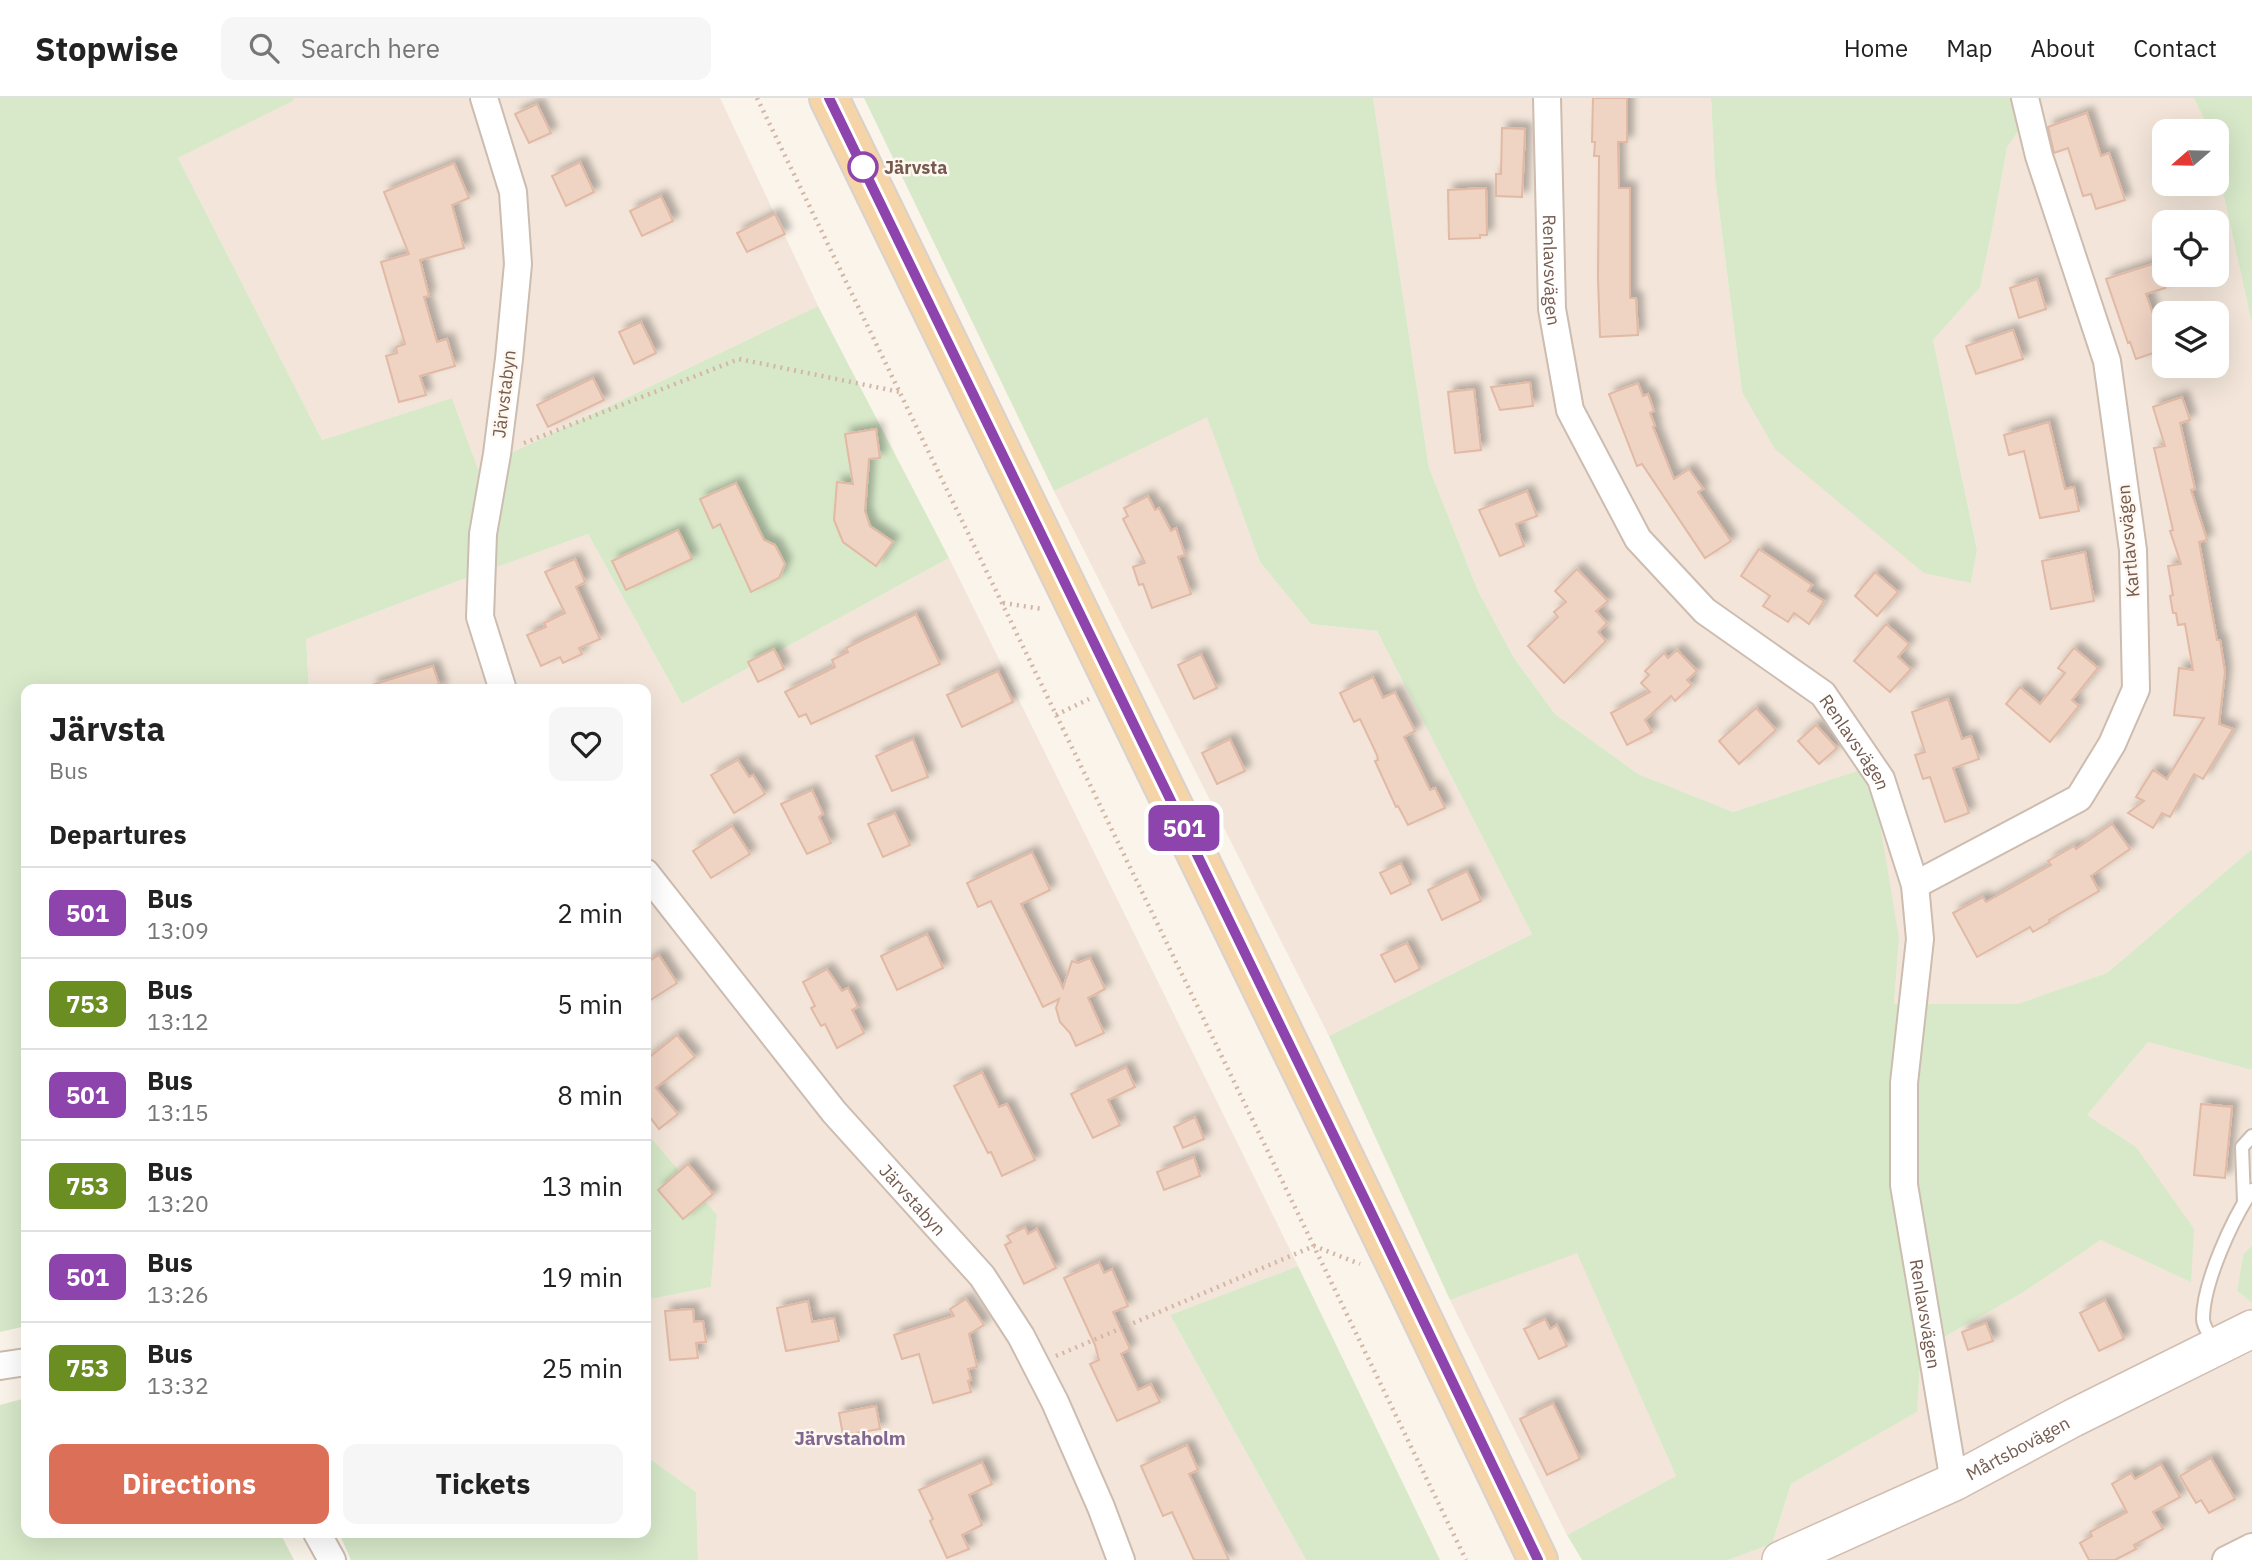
<!DOCTYPE html>
<meta charset="utf-8">
<style>
:root{--surface:#fff;--page:#f6f6f6;--text:#222;--muted:#767676;--line:#e0e0e0;--accent:#dc6f58}
body{margin:0;font-family:"IBM Plex Sans",sans-serif;background:var(--page);color:var(--text);height:100vh;display:flex;flex-direction:column;font-size:26px;white-space:nowrap}
*{box-sizing:border-box;margin:0}
p{font-size:23px;color:var(--muted)}
.icon{flex:none;width:38px;height:38px;fill:none;stroke:currentColor;stroke-width:2;stroke-linecap:round;stroke-linejoin:round}
.map{position:relative;flex:1;overflow:hidden}
.side{position:absolute;left:21px;top:586px;width:630px;height:854px;display:flex;flex-direction:column;background:var(--surface);border-radius:14px;box-shadow:0 7px 28px #0002}
.side>*{flex:none}
.badge{padding:0 14px;border-radius:10px;font-size:24px;line-height:46px}
.needle{width:46px;rotate:250deg}
.fabs{position:absolute;left:2152px;top:21px;display:grid;gap:14px}
.fabs a{display:grid;place-items:center;width:77px;height:77px;border-radius:14px;background:var(--surface);box-shadow:0 7px 28px #0002;font-size:35px}
.map>.badge{position:absolute;translate:-50% -50%;box-shadow:0 0 0 4px #fff}
h2{padding:0 28px;font-size:26px;line-height:63px}
.round{display:grid;place-items:center;flex:none;width:74px;height:74px;border-radius:14px;background:var(--page)}
.summary{display:flex;align-items:center;justify-content:space-between;height:119px;padding:0 28px}
h1{font-size:33px;font-weight:700;line-height:52px}
.button{display:flex;gap:14px;margin-top:auto;padding:14px 28px}
.button a{flex:1;height:80px;border-radius:14px;background:var(--accent);color:#fff;font-size:28px;font-weight:700;line-height:80px;text-align:center}
.button a+a{background:var(--page);color:var(--text)}
ul{padding:0;list-style:none}
li{display:flex;align-items:center;gap:21px;height:91px;padding:0 28px;border-top:2px solid var(--line)}
li div{flex:1}
li b{display:block;font-size:26px}
li em{font-style:normal}
li .badge{min-width:77px;font-weight:700;text-align:center}
header{display:flex;align-items:center;gap:42px;box-sizing:border-box;height:98px;padding:0 35px;background:var(--surface);border-bottom:2px solid var(--line)}
header strong{font-size:33px}
nav{display:flex;gap:38px;margin-inline-start:auto;font-size:24px}
.search{width:490px;height:63px;background:var(--page);display:flex;align-items:center;gap:18px;box-sizing:border-box;padding:0 24px;border-radius:14px;color:var(--muted);font-size:26px}
.map>svg:first-child{display:block}
.residential{fill:#f3e5d9;fill-rule:evenodd}
.green{fill:#d7e9c9}
.building{fill:#efd3c3;stroke:#e1b9a5;stroke-width:2;filter:url(#shadow)}
.lines{fill:none;stroke-linecap:round;stroke-linejoin:round}
.lane-casing{stroke:#cdbcb0;stroke-width:16}
.street-casing{stroke:#cdbcb0;stroke-width:30}
.secondary-casing{stroke:#d2bdb0;stroke-width:40}
.primary-casing{stroke:#d8d1cd;stroke-width:42}
.path{stroke:#d4b6a6;stroke-width:4.5;stroke-dasharray:2 5;stroke-linecap:butt}
.lane{stroke:#fff;stroke-width:12}
.street{stroke:#fff;stroke-width:26}
.secondary{stroke:#fff;stroke-width:37}
.primary{stroke:#f5d4a7;stroke-width:38}
.line-casing{stroke:#fff;stroke-width:16}
.line{stroke:#8e44ad;stroke-width:10}
.stop-dot{fill:#fff;stroke:#8e44ad;stroke-width:3.5}
.labels{text-anchor:middle;dominant-baseline:central;stroke-width:5;stroke-linejoin:round;paint-order:stroke}
.stop-label{font-size:18px;font-weight:bold;fill:#755a4e;stroke:#fef8f0;text-anchor:start}
.street-label{font-size:18px;fill:#755a4e;stroke:#fef8f0}
.neighbourhood-label{font-size:19px;font-weight:bold;fill:#806690;stroke:#fef8f0}
</style>
<header>
<strong>Stopwise</strong>
<div class="search"><svg class="icon" aria-label="search" viewBox="0 0 24 24"><circle cx="10" cy="10" r="6"/><path d="M15 15l6 6"/></svg>Search here</div>
<nav><a>Home</a><a>Map</a><a>About</a><a>Contact</a></nav>
</header>
<div class="map">
<svg width="2252" height="1462" viewBox="0 0 2252 1462">
<defs>
<filter id="shadow"><feDropShadow dx="6" dy="-6" stdDeviation="3.5" flood-color="#0004"/></filter>
</defs>
<rect width="100%" height="100%" fill="#fbf4ea"/>
<g class="residential">
<polygon points="293,0 720,0 818,208 478,371 452,300 322,342 178,60 293,3"/>
<path d="M1373 0H1711L1715 80 1742 294 1776 351 1971 485 1977 450 1933 242 1980 188 1994 122 2007 49 2042 0H2194L2210 33H2165V86H2217V67L2252 226V751L2107 875 2017 906H1894L1899 841 1860 672 1733 714 1638 676 1555 616 1514 560 1478 493 1429 370ZM2165 124H2217V177H2165ZM2165 215H2217V268H2165Z"/>
<polygon points="1207,318 1260,464 1311,526 1377,533 1532,836 1329,938 1054,393"/>
<polygon points="588,436 682,606 949,460 1298,1168 1170,1217 1306,1462 698,1462 696,1394 646,1358 646,1202 711,1189 717,1117 646,1034 646,592 309,591 306,541 458,483"/>
<polygon points="2148,944 2252,972 2252,1147 2243,1157 2237,1193 2252,1205 2252,1462 1728,1462 1772,1446 1791,1386 1917,1314 1921,1252 2022,1195 2101,1142 2136,1049 2087,1017"/>
<polygon points="1577,1154 1676,1378 1567,1437 1450,1202"/>
</g>
<g class="green">
<polygon points="0,0 293,0 293,3 178,60 322,342 452,300 478,371 818,208 949,460 682,606 588,436 458,483 306,541 309,591 26,592 26,1228 0,1234"/>
<polygon points="864,0 1373,0 1429,370 1478,493 1514,560 1555,616 1638,676 1733,714 1860,672 1878,714 1899,841 1894,906 2017,906 2107,875 2252,751 2252,972 2148,944 2087,1017 2136,1049 2194,1131 2191,1184 2101,1142 2022,1195 1921,1252 1917,1314 1791,1386 1772,1446 1728,1462 1582,1462 1567,1437 1676,1378 1577,1155 1450,1202 1329,938 1532,836 1377,533 1311,526 1260,464 1207,319 1054,393"/>
<polygon points="1711,0 2042,0 2007,49 1994,122 1980,189 1933,242 1977,451 1971,485 1924,475 1775,351 1742,294 1715,80"/>
<polygon points="2194,0 2252,0 2252,226 2217,67 2217,33 2210,33"/>
<polygon points="646,1034 717,1117 711,1189 646,1202"/>
<polygon points="2252,1147 2252,1205 2237,1193 2243,1157"/>
<polygon points="1298,1168 1440,1462 1306,1462 1170,1217"/>
<polygon points="26,1300 26,1435 280,1435 294,1462 0,1462 0,1307"/>
<polygon points="646,1358 696,1394 698,1462 351,1462 339,1435 646,1435"/>
</g>
<g class="building">
<polygon points="1593,0 1627,0 1627,44 1618,44 1619,90 1630,90 1630,200 1636,200 1638,237 1600,239 1598,180 1599,58 1594,58 1595,44 1592,44"/>
<polygon points="537,6 551,35 529,45 515,16"/>
<polygon points="2087,15 2101,58 2109,55 2125,102 2096,111 2091,96 2083,98 2068,50 2054,55 2048,29"/>
<polygon points="1502,30 1525,31 1522,99 1496,98 1496,76 1501,76"/>
<polygon points="580,64 594,94 566,108 552,78"/>
<polygon points="454,65 469,100 452,107 464,150 420,162 429,198 424,199 437,244 447,241 455,268 420,278 426,297 399,304 386,258 397,255 396,249 405,246 381,164 409,156 384,94"/>
<polygon points="1486,90 1487,137 1480,137 1480,140 1449,141 1448,92"/>
<polygon points="661,98 673,123 642,138 630,113"/>
<polygon points="775,116 785,136 747,154 737,135"/>
<polygon points="2165,162 2165,190 2146,196 2165,251 2136,261 2130,244 2128,245 2106,181"/>
<polygon points="2037,181 2046,211 2019,220 2010,190"/>
<polygon points="641,224 656,255 634,266 619,234"/>
<polygon points="2013,232 2023,261 1976,276 1966,248"/>
<polygon points="593,280 604,302 548,329 537,307"/>
<polygon points="1530,284 1533,308 1500,312 1491,289"/>
<polygon points="1638,285 1643,298 1648,296 1654,313 1650,315 1655,328 1653,329 1674,381 1689,371 1703,391 1698,394 1731,443 1705,460 1642,366 1637,368 1609,296"/>
<polygon points="1474,291 1481,352 1455,355 1448,294"/>
<polygon points="2182,299 2190,322 2180,325 2195,391 2191,392 2207,442 2199,444 2217,542 2220,542 2225,574 2219,626 2233,631 2203,681 2194,676 2170,719 2162,715 2153,730 2128,715 2144,703 2136,699 2153,672 2167,681 2204,620 2174,617 2179,570 2193,572 2185,526 2178,527 2176,515 2173,515 2170,498 2173,497 2168,468 2181,466 2170,433 2173,432 2154,350 2165,348 2153,309"/>
<polygon points="2049,324 2065,391 2074,389 2079,413 2040,420 2024,353 2009,357 2004,337"/>
<polygon points="876,331 880,360 869,361 865,413 870,428 893,444 876,468 843,444 834,422 837,384 853,386 845,336"/>
<polygon points="736,385 764,442 775,447 785,466 779,480 751,494 720,426 713,430 700,401"/>
<polygon points="1527,393 1537,418 1516,426 1524,448 1500,458 1479,412"/>
<polygon points="1148,398 1155,412 1159,410 1171,433 1176,430 1185,457 1178,459 1191,496 1152,510 1143,486 1139,487 1133,469 1145,465 1123,421 1128,418 1124,410"/>
<polygon points="678,432 692,461 626,492 612,463"/>
<polygon points="1759,451 1812,487 1808,493 1824,503 1809,526 1794,515 1788,524 1763,508 1770,498 1741,478"/>
<polygon points="2085,454 2094,503 2051,511 2042,463"/>
<polygon points="575,461 585,484 576,489 600,541 579,550 582,556 563,565 560,559 541,568 527,537 546,529 544,525 565,515 545,474"/>
<polygon points="1577,471 1608,503 1596,513 1607,525 1598,534 1606,543 1564,585 1528,548 1558,519 1554,514 1566,504 1555,493"/>
<polygon points="1875,474 1898,494 1877,518 1855,498"/>
<polygon points="916,516 940,566 811,626 806,616 799,619 785,594 835,569 832,562 848,554 846,550"/>
<polygon points="1886,526 1909,546 1898,559 1911,571 1890,594 1854,563"/>
<polygon points="2074,550 2098,570 2072,602 2079,608 2050,644 2006,606 2020,589 2040,606 2065,575 2058,570"/>
<polygon points="774,551 784,571 758,584 748,564"/>
<polygon points="1677,552 1697,573 1687,582 1692,587 1675,603 1671,598 1645,622 1652,634 1627,647 1611,615 1650,594 1641,585 1649,577 1645,573 1664,555 1668,560"/>
<polygon points="1201,556 1217,590 1194,601 1178,567"/>
<polygon points="433,568 441,592 372,592 372,587"/>
<polygon points="998,573 1013,604 962,629 947,597"/>
<polygon points="1373,579 1383,600 1395,594 1415,633 1404,639 1430,692 1435,690 1445,710 1408,727 1398,708 1396,709 1375,663 1378,662 1377,657 1360,621 1354,624 1340,595"/>
<polygon points="1948,601 1962,641 1971,638 1979,661 1953,670 1969,715 1945,724 1930,679 1923,681 1915,657 1925,654 1912,614"/>
<polygon points="1756,610 1776,632 1739,666 1719,643"/>
<polygon points="1816,627 1837,650 1819,666 1798,643"/>
<polygon points="913,641 928,679 892,693 876,658"/>
<polygon points="1230,641 1245,673 1217,686 1202,655"/>
<polygon points="738,662 749,679 753,677 765,696 734,715 711,677"/>
<polygon points="812,692 823,716 819,719 831,745 807,756 781,706"/>
<polygon points="895,715 910,747 883,759 868,726"/>
<polygon points="2112,726 2130,751 2091,778 2099,793 2049,822 2050,824 2033,834 2030,829 1977,859 1953,815 1983,799 1986,804 2051,767 2048,763 2074,748 2076,751"/>
<polygon points="732,728 750,756 711,780 693,753"/>
<polygon points="1032,754 1050,792 1021,806 1063,890 1072,863 1078,865 1090,860 1105,891 1088,900 1104,935 1076,948 1070,935 1060,924 1056,910 1059,901 1043,909 991,803 978,809 967,785"/>
<polygon points="1401,765 1411,786 1391,796 1380,775"/>
<polygon points="1467,773 1481,803 1442,822 1428,792"/>
<polygon points="927,836 943,870 897,892 881,858"/>
<polygon points="1407,845 1420,871 1395,884 1381,857"/>
<polygon points="659,857 677,885 646,905 646,865"/>
<polygon points="827,871 842,893 848,890 858,909 852,912 864,935 837,950 825,926 821,928 811,910 815,908 803,884"/>
<polygon points="677,937 695,959 656,990 678,1016 659,1031 646,1014 646,962"/>
<polygon points="1126,969 1135,989 1108,1002 1120,1027 1093,1040 1071,996"/>
<polygon points="982,974 999,1009 1007,1006 1035,1062 1002,1078 991,1054 988,1055 954,988"/>
<polygon points="2201,1006 2232,1009 2225,1080 2194,1077"/>
<polygon points="1195,1019 1204,1041 1183,1050 1174,1029"/>
<polygon points="1194,1059 1200,1078 1164,1092 1157,1074"/>
<polygon points="688,1066 713,1096 683,1121 658,1092"/>
<polygon points="1025,1129 1028,1136 1037,1131 1056,1170 1024,1186 1005,1147 1011,1144 1007,1138"/>
<polygon points="1099,1164 1104,1175 1112,1171 1128,1208 1113,1214 1130,1251 1121,1256 1138,1292 1151,1286 1160,1304 1117,1323 1090,1266 1099,1262 1095,1247 1064,1180"/>
<polygon points="966,1201 984,1227 969,1236 977,1269 968,1271 971,1282 968,1283 971,1294 933,1305 919,1256 902,1261 894,1237 954,1218 950,1211"/>
<polygon points="2105,1202 2124,1241 2099,1253 2080,1215"/>
<polygon points="808,1203 812,1224 834,1220 839,1243 786,1253 777,1210"/>
<polygon points="693,1211 694,1224 703,1223 706,1244 696,1245 698,1260 670,1262 665,1213"/>
<polygon points="1545,1221 1550,1231 1557,1227 1567,1248 1539,1261 1524,1231"/>
<polygon points="1986,1225 1993,1243 1968,1252 1962,1234"/>
<polygon points="1553,1305 1580,1361 1547,1377 1520,1321"/>
<polygon points="876,1308 880,1331 843,1337 839,1315"/>
<polygon points="1187,1347 1198,1372 1189,1376 1229,1462 1194,1462 1172,1414 1163,1418 1141,1368"/>
<polygon points="2211,1360 2235,1401 2209,1415 2201,1402 2196,1405 2180,1378"/>
<polygon points="982,1364 992,1386 969,1397 982,1427 962,1437 969,1451 947,1460 930,1423 933,1421 919,1392"/>
<polygon points="2161,1366 2180,1399 2153,1414 2163,1431 2134,1447 2136,1451 2115,1462 2089,1462 2080,1445 2092,1438 2090,1434 2127,1414 2112,1386 2131,1375 2135,1381"/>
</g>
<g class="lines">
<g class="lane-casing">
<g id="lane">
<polyline points="2244,1104 2242,1049 2252,1038"/>
<path d="M2215 1246C2211 1239 2203 1229 2203 1221 2203 1185 2232 1122 2252 1092"/>
</g>
</g>
<g class="street-casing">
<g id="street">
<polyline points="484,0 513,94 518,166 509,261 497,356 483,436 480,519 503,592"/>
<path id="s1" d="M1547 0 1552 211 1570 312 1638 441 1705 513 1823 596 1881 681 1915 787 1920 841 1904 985V1087L1954 1384"/>
<path id="s2" d="M646 775 834 1014 982 1178 1021 1238 1055 1304 1101 1409 1121 1462"/>
<polyline points="1915,787 2079,700 2112,646 2136,591 2133,452 2107,263 2039,58 2025,0"/>
<polyline points="0,1268 26,1264"/>
<polyline points="317,1435 332,1462"/>
<polyline points="2226,1462 2252,1449"/>
</g>
</g>
<g class="secondary-casing">
<g id="secondary">
<path id="s3" d="M1781 1462 1954 1384 2073 1320 2252 1231"/>
</g>
</g>
<g class="primary-casing">
<polyline id="primary" points="829,0 1405,1185 1538,1462"/>
</g>
<g class="path">
<polyline points="757,0 1466,1462"/>
<polyline points="524,345 739,261 900,294"/>
<polyline points="1003,505 1043,511"/>
<polyline points="1056,617 1089,601"/>
<polyline points="1056,1258 1314,1148 1360,1166"/>
</g>
<use href="#lane" class="lane"/>
<use href="#street" class="street"/>
<use href="#secondary" class="secondary"/>
<use href="#primary" class="primary"/>
</g>
<g class="lines">
<g class="line-casing">
<polyline id="line" points="829,0 1369,1110 1538,1462"/>
</g>
<use href="#line" class="line"/>
</g>
<circle class="stop-dot" cx="863" cy="69" r="14"/>
<g class="labels">
<g class="stop-label">
<text x="884" y="69">Järvsta</text>
</g>
<g class="street-label">
<text stroke="none"><textPath href="#s1" startOffset="172">Renlavsvägen</textPath></text>
<text transform="translate(504 296) rotate(-83)">Järvstabyn</text>
<text transform="translate(2128 443) rotate(-95)">Kartlavsvägen</text>
<text stroke="none"><textPath href="#s1" startOffset="760">Renlavsvägen</textPath></text>
<text stroke="none"><textPath href="#s2" startOffset="422">Järvstabyn</textPath></text>
<text stroke="none"><textPath href="#s1" startOffset="1348">Renlavsvägen</textPath></text>
<text stroke="none"><textPath href="#s3" startOffset="262">Mårtsbovägen</textPath></text>
</g>
<g class="neighbourhood-label">
<text x="850" y="1340">Järvstaholm</text>
</g>
</g>
</svg>
<div class="fabs">
<a><svg class="needle" viewBox="-14 -14 28 28"><path d="M0-13l5 13h-10z" fill="#e53935"/><path d="M0 13l5-13h-10z" fill="#767676"/></svg></a>
<a><svg class="icon" aria-label="locate" viewBox="0 0 24 24"><circle cx="12" cy="12" r="6"/><path d="M12 2v4M12 18v4M2 12h4M18 12h4"/></svg></a>
<a><svg class="icon" aria-label="layers" viewBox="0 0 24 24"><path d="M12 4l9 5-9 5-9-5zM3 14l9 5 9-5"/></svg></a>
</div>
<b class="badge" style="left:1184px;top:730px;background:#8e44ad;color:#fff">501</b>
<section class="side">
<div class="summary"><div><h1>Järvsta</h1><p>Bus</p></div><a class="round"><svg class="icon" aria-label="heart" viewBox="0 0 24 24"><path d="M12 20l-8-8c-3-5 5-10 8-4 3-6 11-1 8 4z"/></svg></a></div>
<h2>Departures</h2>
<ul>
<li><span class="badge" style="background:#8e44ad;color:#fff">501</span><div><b>Bus</b><p>13:09</p></div><em>2 min</em></li>
<li><span class="badge" style="background:#6b8e23;color:#fff">753</span><div><b>Bus</b><p>13:12</p></div><em>5 min</em></li>
<li><span class="badge" style="background:#8e44ad;color:#fff">501</span><div><b>Bus</b><p>13:15</p></div><em>8 min</em></li>
<li><span class="badge" style="background:#6b8e23;color:#fff">753</span><div><b>Bus</b><p>13:20</p></div><em>13 min</em></li>
<li><span class="badge" style="background:#8e44ad;color:#fff">501</span><div><b>Bus</b><p>13:26</p></div><em>19 min</em></li>
<li><span class="badge" style="background:#6b8e23;color:#fff">753</span><div><b>Bus</b><p>13:32</p></div><em>25 min</em></li>
</ul>
<div class="button"><a>Directions</a><a>Tickets</a></div>
</section>
</div>
